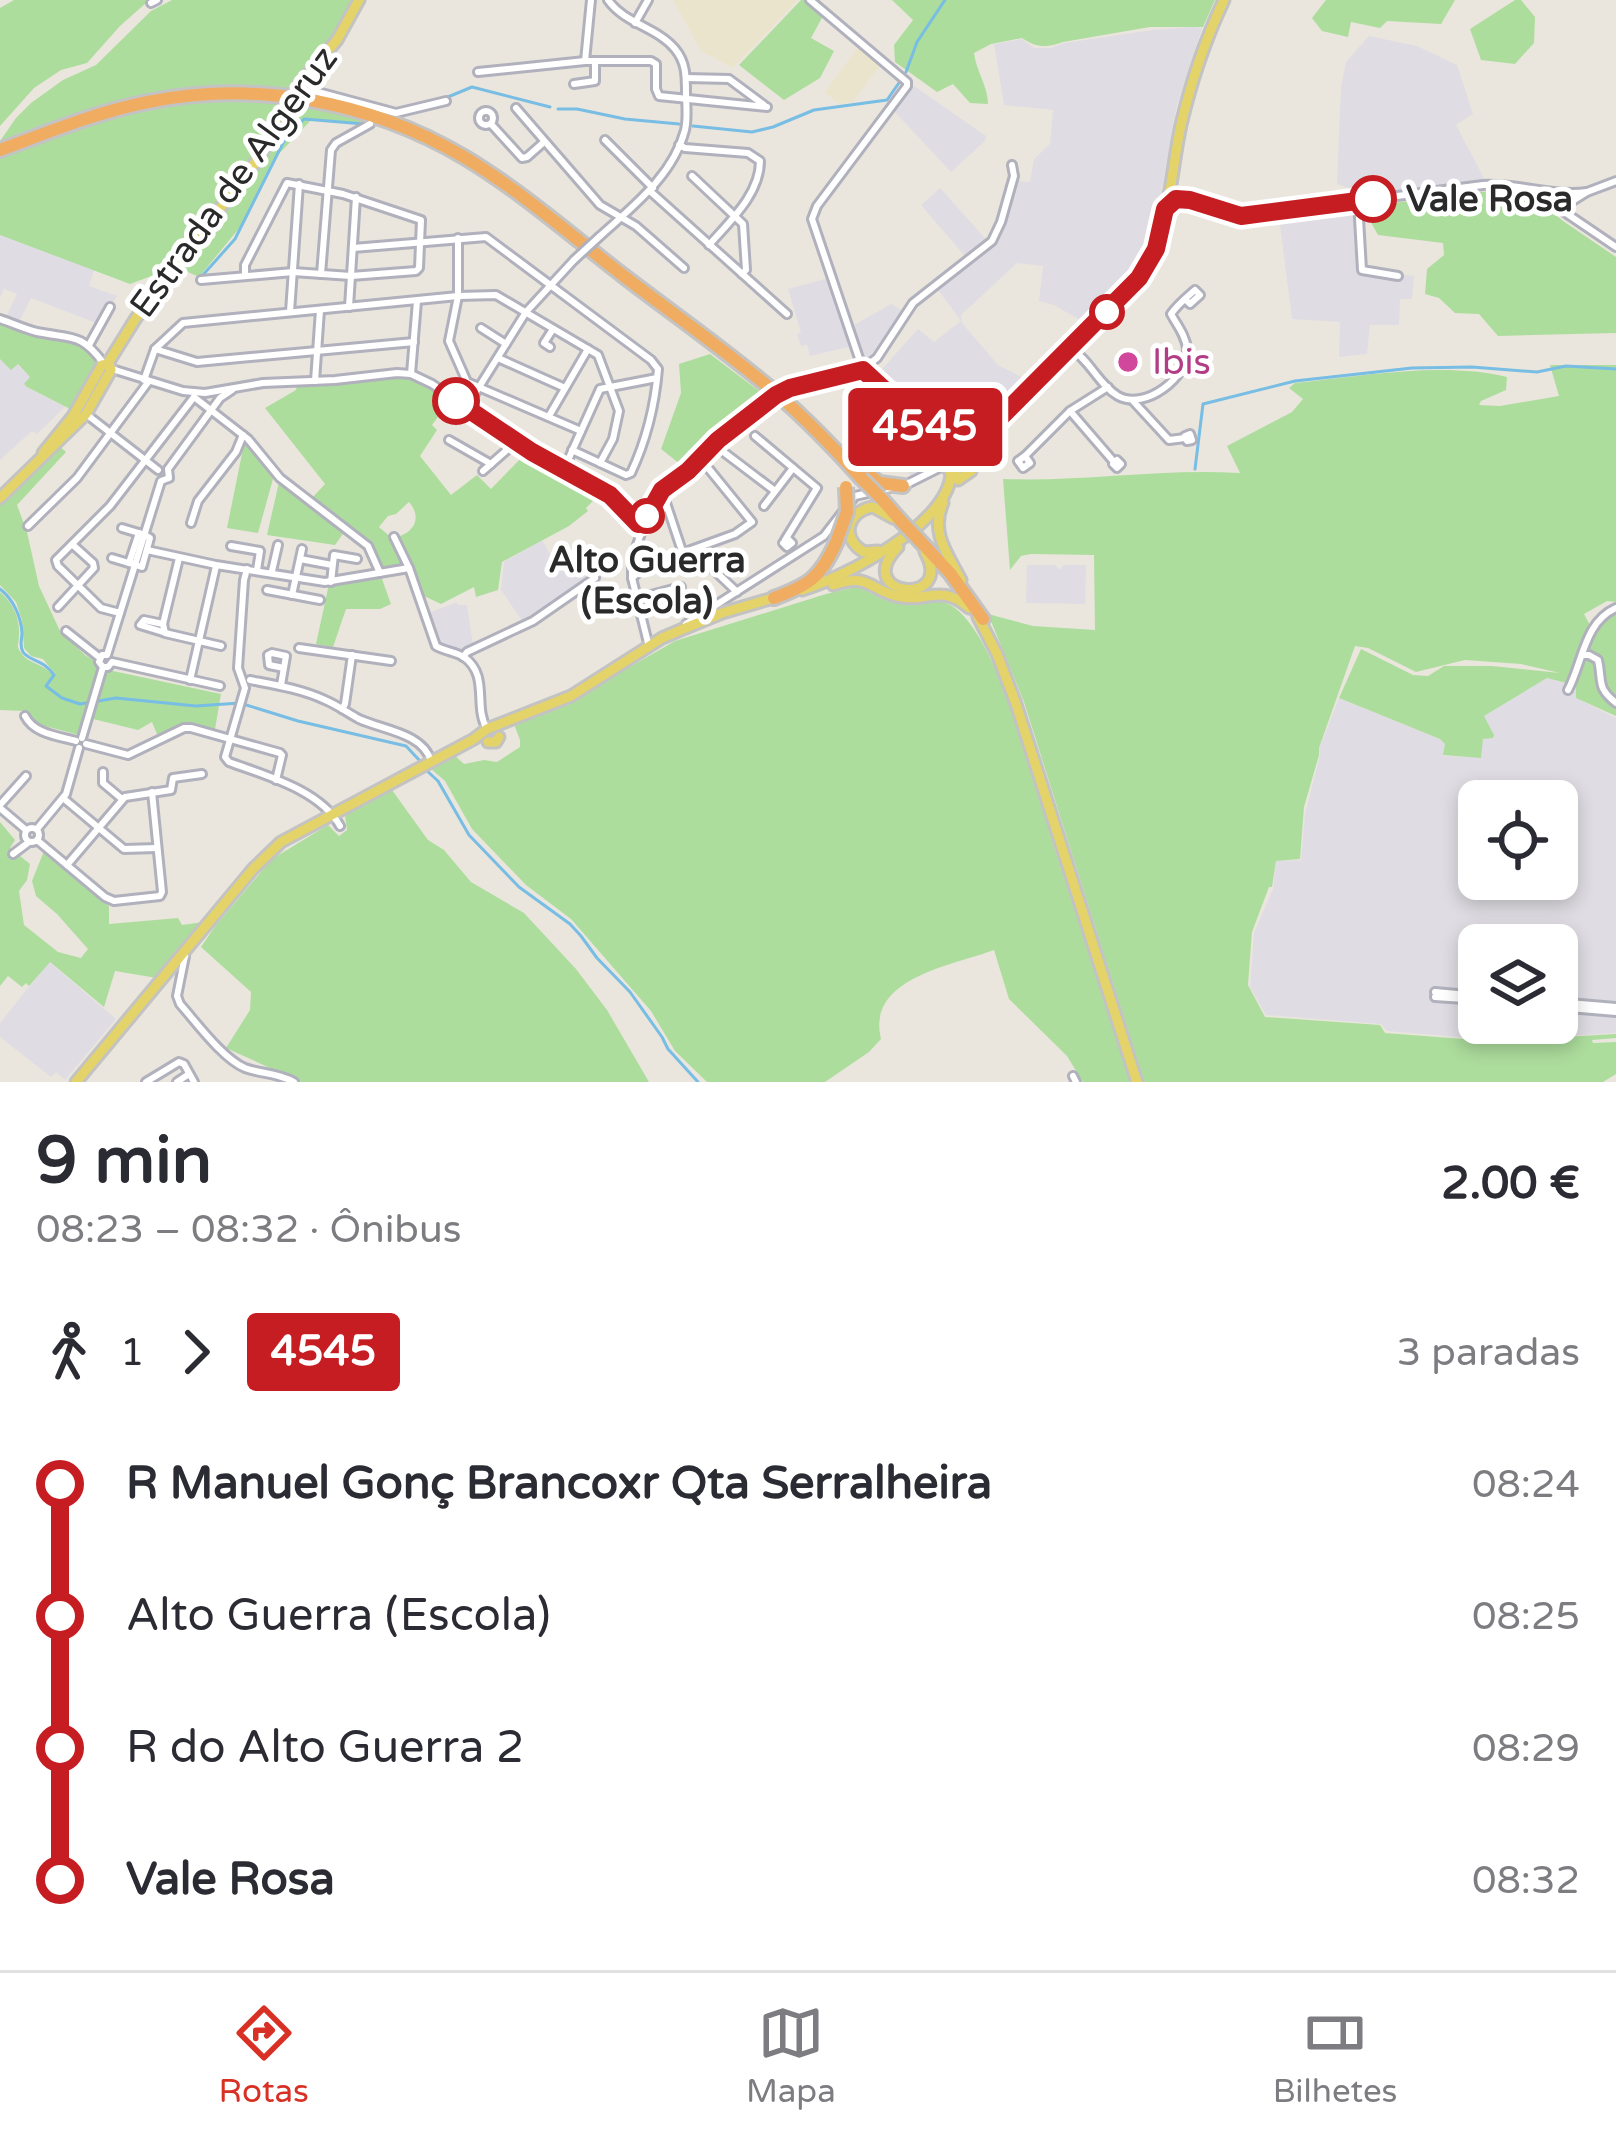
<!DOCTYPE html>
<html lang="pt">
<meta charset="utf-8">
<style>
:root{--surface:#fff;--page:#f2f2f3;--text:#2b2b33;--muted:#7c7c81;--line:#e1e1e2;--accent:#d93025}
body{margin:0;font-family:"Varela Round",sans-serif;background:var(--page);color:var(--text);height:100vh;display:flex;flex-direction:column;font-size:45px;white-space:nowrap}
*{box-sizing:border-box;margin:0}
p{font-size:39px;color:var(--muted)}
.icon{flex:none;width:66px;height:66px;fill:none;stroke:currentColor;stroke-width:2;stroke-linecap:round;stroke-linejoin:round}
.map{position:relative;height:1082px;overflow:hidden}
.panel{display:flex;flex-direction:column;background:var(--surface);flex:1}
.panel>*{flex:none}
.badge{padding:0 24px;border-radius:9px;font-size:42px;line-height:78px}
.controls{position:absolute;left:1458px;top:780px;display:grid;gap:24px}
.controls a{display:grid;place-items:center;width:120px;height:120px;border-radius:18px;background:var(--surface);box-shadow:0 6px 18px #0003;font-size:60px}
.map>.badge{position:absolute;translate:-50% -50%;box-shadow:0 0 0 6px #fff}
.legs{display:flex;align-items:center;gap:18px;height:132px;padding:0 36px;font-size:39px}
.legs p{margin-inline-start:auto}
.summary{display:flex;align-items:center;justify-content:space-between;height:204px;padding:0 36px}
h1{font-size:66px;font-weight:700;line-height:90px}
ul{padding:0 36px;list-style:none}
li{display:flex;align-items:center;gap:42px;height:132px;font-size:45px}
li i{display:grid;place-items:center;width:18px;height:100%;margin:0 15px;background:currentColor}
li i::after{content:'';width:30px;height:30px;margin:-15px;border:9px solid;border-radius:50%;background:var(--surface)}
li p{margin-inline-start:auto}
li:first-child i{background:linear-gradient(#0000 50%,currentColor 0)}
li:last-child i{background:linear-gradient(currentColor 50%,#0000 0)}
.tabs{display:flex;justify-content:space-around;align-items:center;height:168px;border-top:3px solid var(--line);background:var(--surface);font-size:33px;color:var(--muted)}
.tabs a{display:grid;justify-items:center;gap:6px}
.tabs .current{color:var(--accent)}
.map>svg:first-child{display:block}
.industrial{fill:#dfdde3;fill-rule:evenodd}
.education{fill:#ebe4cd}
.green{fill:#addd9d}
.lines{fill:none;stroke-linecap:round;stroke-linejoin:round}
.stream{stroke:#78bde4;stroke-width:3}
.minor-casing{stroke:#b0b1bc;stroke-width:12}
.major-casing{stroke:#c3c3c3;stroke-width:15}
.highway-casing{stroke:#c3c3c3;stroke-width:18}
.minor{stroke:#fff;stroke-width:6}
.major{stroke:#e4d368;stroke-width:9}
.highway{stroke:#f0ad62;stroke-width:12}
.minor-bridge-casing{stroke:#b0b1bc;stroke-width:12;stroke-linecap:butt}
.major-bridge-casing{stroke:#c3c3c3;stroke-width:15;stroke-linecap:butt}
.highway-bridge-casing{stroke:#c3c3c3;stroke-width:18;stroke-linecap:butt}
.minor-bridge{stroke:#fff;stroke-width:6}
.major-bridge{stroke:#e4d368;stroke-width:9}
.highway-bridge{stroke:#f0ad62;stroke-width:12}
.line-1-casing{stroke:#fff;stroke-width:27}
.line-1{stroke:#c61d23;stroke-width:18}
.stop-1-dot{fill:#fff;stroke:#c61d23;stroke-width:6}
.hotel-dot{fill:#d1479c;stroke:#fff;stroke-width:4.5}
.labels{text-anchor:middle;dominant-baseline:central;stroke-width:10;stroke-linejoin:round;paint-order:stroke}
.street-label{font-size:36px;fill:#2a2a2a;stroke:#fff}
.stop-label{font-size:36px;font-weight:bold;fill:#2a2a2a;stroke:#fff;text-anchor:start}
.hotel-label{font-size:36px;fill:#b23c85;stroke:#fff;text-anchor:start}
</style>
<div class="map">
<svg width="1616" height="1082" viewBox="0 0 1616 1082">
<rect width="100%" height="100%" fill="#eae6dd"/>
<g class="industrial">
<polygon points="1194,27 1202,28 1176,109 1154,237 1141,266 1087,324 1054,305 1039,301 1043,266 1017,263 961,315 962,323 998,365 1029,381 956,450 929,427 916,443 937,461 913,477 886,454 879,462 869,454 862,462 854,456 888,418 870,401 880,391 862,375 852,346 810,356 807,345 801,346 797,334 801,332 788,289 829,278 847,329 891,304 905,312 868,370 874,378 918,329 934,342 961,321 936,287 970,262 921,205 940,188 992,246 1004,226 1011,193 1019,181 1030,182 1034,159 1050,144 1053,110 1004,105 994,44 1022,39 1034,48 1051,48 1064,43 1152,30"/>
<polygon points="1369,36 1417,46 1457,65 1473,114 1456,125 1486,182 1436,188 1435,185 1434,188 1395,194 1389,190 1371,196 1337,184 1341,87 1346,62"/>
<polygon points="914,86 986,136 985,141 951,172 893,110"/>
<polygon points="1367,204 1362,209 1362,216 1364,266 1384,269 1388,273 1414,276 1412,299 1400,299 1399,325 1370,325 1367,354 1339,357 1340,322 1292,319 1279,217"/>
<polygon points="0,235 94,270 89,286 117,296 99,324 31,298 18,324 5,319 17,294 4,289 0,298"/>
<polygon points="0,359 11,369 17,364 30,377 27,387 65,407 37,434 32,431 0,460"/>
<polygon points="542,540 554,561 579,548 595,575 547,609 523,622 501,590 504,562"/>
<polygon points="1027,565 1055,565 1060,570 1064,565 1086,565 1085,604 1026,603"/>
<polygon points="457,602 458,605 467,605 473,645 459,651 438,643 428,613"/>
<path d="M1547 678 1574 686 1576 698 1616 718V1033L1493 1040 1387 1031 1381 1024 1266 1015 1250 987 1254 933 1273 889 1276 861 1301 860 1305 814 1320 755 1319 749 1339 698 1440 739 1445 744 1444 756 1481 757 1484 716ZM1479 801H1557V879H1479ZM1479 945H1557V1023H1479Z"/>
<polygon points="49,962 116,1019 65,1080 56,1072 51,1077 0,1037 0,1023"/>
</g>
<g class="education">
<polygon points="673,0 798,0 733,68 701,51"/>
<polygon points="860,45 882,63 853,102 839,104 825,92"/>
</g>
<g class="green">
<polygon points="14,0 145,0 146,3 120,26 87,63 61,70 34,88 0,126 0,8"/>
<path d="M172 0H356L333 38 287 92C184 74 96 106 0 141L16 118 31 103 63 80 96 65 151 11Z"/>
<polygon points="801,0 805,0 823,16 811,38 834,51 820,78 784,100 739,65"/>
<path d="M892 0H1215L1203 27H1150L1063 42C1046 48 1037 48 1022 38L991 44 974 53C976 71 988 86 988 104L970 103 953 84 937 92 895 62 894 45 913 20Z"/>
<polygon points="1326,0 1455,0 1441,24 1387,21 1380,28 1351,22 1348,37 1322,31 1312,18"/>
<polygon points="1515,0 1521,0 1535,17 1534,43 1515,64 1481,60 1470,29"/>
<polygon points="199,99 259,99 281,103 274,112 256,155 170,269 130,284 0,235 0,153 134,108"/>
<polygon points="292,102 367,121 360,124 312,119 273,160 241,226 199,277 179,268 267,152 281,117"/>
<polygon points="1516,190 1533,196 1563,221 1616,257 1616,333 1498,336 1479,314 1455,313 1439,298 1425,294 1427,269 1444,255 1443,243 1378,235 1368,217 1369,206 1481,192"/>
<path d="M0 321C12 326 25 333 38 335 68 341 80 334 99 362L72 410 27 387 24 384 30 377 18 364 11 370 0 359Z"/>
<polygon points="710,354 767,397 714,439 685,468 661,449 681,393 679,364"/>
<path d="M1550 365H1616V602L1607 601 1584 614 1590 625 1566 683 1547 678 1484 716 1494 735 1493 738 1483 739 1481 758 1443 755 1445 744 1440 739 1339 698 1361 649 1413 675 1428 676 1444 666H1492L1560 673 1521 664 1465 660 1416 672 1368 648 1355 646 1319 748V755L1304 807 1300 859 1276 861 1272 887H1269L1252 932 1248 985 1265 1017 1380 1025 1385 1033 1491 1041 1616 1034V1038L1592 1040 1593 1043 1616 1042V1074L1603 1082H1144L1024 702 988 614 1033 626 1095 630 1094 555 1031 554 1021 556 1010 570 1003 479C1082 482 1161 468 1240 473L1227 446 1292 412 1303 399 1289 388 1295 383C1360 376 1444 361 1507 377L1506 390 1481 401 1479 405 1500 406 1559 396Z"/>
<path d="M394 375 422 381 450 401 432 425 437 430 420 456 451 495 477 475 491 489 527 452 602 492 586 508 588 511 569 526 502 562 498 590 476 597 474 587 441 604 422 595 413 568 398 541 400 536C416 530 421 516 409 502L396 514 388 516 379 527 393 539 404 562 400 566 383 569 370 543 312 498 325 484 265 408 296 390 297 384Z"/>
<polygon points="245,439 273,479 258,533 227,528"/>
<path d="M57 444 66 452 17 505 27 532 39 586 60 631 85 655 96 662 99 668 221 694 214 735 191 728 159 739 152 722 138 730 89 718 83 736 37 724 25 711 0 710V592C13 603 20 618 19 635 19 646 15 645 22 654 28 663 42 663 53 675L55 674 43 659 31 656 24 648 22 620 16 602 0 585V503Z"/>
<polygon points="279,482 345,531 335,545 267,535"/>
<polygon points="383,575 382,579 391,604 380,609 346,609 333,647 316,644 329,584"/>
<path d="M859 586C872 594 886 603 902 603 919 604 940 596 955 608 1001 643 1038 794 1056 853 1081 929 1107 1005 1131 1082H1083L1067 1056 1009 999 994 950C951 966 866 978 881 1039L869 1052 825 1082H707L675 1051 651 1011 571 919 526 885 472 829 445 781 430 768 453 754 464 764 484 760 497 762 520 747V740L514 724 574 699 675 641 826 594Z"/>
<path d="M1616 612V716L1576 698C1573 672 1591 622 1616 612Z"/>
<polygon points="392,790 428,840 444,850 471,882 524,913 576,969 607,1010 649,1082 301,1082 226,1048 250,1010 251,992 201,947 216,925 272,859 328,825 339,836 347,830 345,815"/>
<polygon points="0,822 15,840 10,848 30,864 27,880 19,891 24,925 58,952 81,958 88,949 57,914 36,896 32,881 44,851 109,906 109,924 178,918 182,925 204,922 157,978 115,971 104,1007 50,962 29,986 26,983 22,987 8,976 0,986"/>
</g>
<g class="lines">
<g class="stream">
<polyline points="906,72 917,42 945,0"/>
<polyline points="443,99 472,87 550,107"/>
<polyline points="558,109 577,109 625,119 679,124"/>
<polyline points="693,126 752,132 773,127 814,110 887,100 901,80"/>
<polyline points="202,276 235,239 284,141 304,119 364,124"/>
<polyline points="1195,469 1203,404 1295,381 1412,368 1472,367 1537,372 1566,366 1616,369"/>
<path d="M0 589C13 599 21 616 22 633 22 640 19 645 23 652 29 661 43 659 54 675L46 686 62 698 80 704 116 698 196 706 240 703 298 721 406 746 420 761"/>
<polyline points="426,770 438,781 469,835 519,887 570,924 581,936 597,958 630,992 662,1037 668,1049 698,1082"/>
</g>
<g class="minor-casing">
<g id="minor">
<polyline points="810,0 907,82 907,86 817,206 812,219 863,370 953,454"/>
<polyline points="151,3 157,0"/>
<polyline points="635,23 648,0"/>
<polyline points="585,61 591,0"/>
<polyline points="319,65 311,85 314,91 396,113 446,101"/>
<polyline points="478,72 585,61 651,61 656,64 656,89 659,96 767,107"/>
<polyline points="686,78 729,79 764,105"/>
<polyline points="574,84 595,81 595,61"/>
<polyline points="516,108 600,205 636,226 684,268"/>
<circle cx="486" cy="118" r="7"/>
<polyline points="491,124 522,158 527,157 544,142"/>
<polyline points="605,140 653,188"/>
<path d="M679 145 685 148 748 153 760 161C760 194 730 221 709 245"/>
<polyline points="692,176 743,224 746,270 742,274"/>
<polyline points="651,192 787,314"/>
<path d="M1168 193C1191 195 1216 212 1241 216L1483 185C1519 183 1555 197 1587 192"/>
<polyline points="1546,194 1557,207 1616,247"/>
<polyline points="1358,201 1362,270 1398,276"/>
<polyline points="1571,202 1587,192 1616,181"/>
<path d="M599 237C632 207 673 176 685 130 688 118 686 105 686 93 686 76 686 62 675 49 657 27 625 24 608 0"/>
<polyline points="458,238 458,296 449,341 467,382 581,431"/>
<path d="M353 248 486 237 651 360 658 369C655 405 646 441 631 473L626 475 572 450"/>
<polyline points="321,274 331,150 336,143 370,124"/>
<polyline points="201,280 293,272 351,276 416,271 419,268 421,220 343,194 287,183 245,265 245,276"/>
<polyline points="349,307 356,197"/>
<polyline points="290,312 299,184"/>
<path d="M0 319C12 323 25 329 37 332 71 339 81 332 104 364"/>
<polyline points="481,328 506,344"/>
<polyline points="89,345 110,307"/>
<polyline points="550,347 544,343 553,329"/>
<path d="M1070 348C1090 360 1098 384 1118 396 1145 411 1189 377 1187 349 1186 336 1177 325 1171 314 1178 304 1187 297 1195 290L1200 295 1190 304 1185 299"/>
<polyline points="155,349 197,362 414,342"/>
<polyline points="498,358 565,388"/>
<polyline points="112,369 183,391 205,393 263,383 335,380 397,373 411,374 432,384 532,452 610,495 642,530"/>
<polyline points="411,374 417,301"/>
<polyline points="144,380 155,349 183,323 458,296 496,295 598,355 619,411 613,439 600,463"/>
<polyline points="315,381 320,310"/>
<polyline points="790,388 858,372 877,358 913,303 992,241 1001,222 1014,176 1012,165"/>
<polyline points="194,397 248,439 280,478 368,546 380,573"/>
<polyline points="1134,402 1169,440 1185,438"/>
<polyline points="466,408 526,312 574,260"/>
<polyline points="1070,411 1114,462"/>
<polyline points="86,414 158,470"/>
<polyline points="549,416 588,349"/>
<polygon points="1190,434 1192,440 1187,441 1185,436"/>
<polyline points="755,436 817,488 785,540"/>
<polyline points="449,440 491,464"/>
<polyline points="713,444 775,491"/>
<polyline points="1025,456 1070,411 1108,387"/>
<polygon points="1025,456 1030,463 1023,468 1018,461"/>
<polygon points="1117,460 1121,464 1117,468 1113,464"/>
<polyline points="564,469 600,389 657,378"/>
<polyline points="483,471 517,441"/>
<polyline points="903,486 947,464"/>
<polyline points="662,491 683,554"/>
<polyline points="764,506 793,468"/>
<polyline points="191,523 198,501 236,452 243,435"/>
<polyline points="28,526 77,478 149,381"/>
<polyline points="122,528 142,534"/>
<path d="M394 537 409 568 436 646C444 651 456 652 464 657 490 676 473 706 487 729"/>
<polygon points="788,539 792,543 787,547 783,543"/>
<polyline points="231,546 260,551 257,570"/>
<polyline points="147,550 216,565 325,582 409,568"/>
<polyline points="693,550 737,592"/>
<polyline points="112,558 142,567 150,538 145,535"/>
<polyline points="300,559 332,565"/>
<polyline points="129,563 139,533"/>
<path d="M247 569 244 580 238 668 245 688 225 757 229 762C267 776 320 790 340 826"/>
<polyline points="272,571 278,545"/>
<polyline points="632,578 644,567 735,534 752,522 700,458"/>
<polyline points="331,582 334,555 357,559"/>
<polyline points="267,590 320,600"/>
<polyline points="292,595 302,549"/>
<polyline points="636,599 681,587"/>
<polyline points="58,607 94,568 93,563 73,545"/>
<polyline points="120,613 101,608 58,566 56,560 110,506 194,397"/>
<polyline points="163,624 179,558"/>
<polyline points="163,624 165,633 221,646"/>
<polyline points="163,624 144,620 140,625 163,632"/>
<polyline points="686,624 824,536 855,496 890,488"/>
<polyline points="66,631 100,658"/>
<polyline points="649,647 632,578 632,560 642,530 646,526 644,522 662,491 688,471 718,440 763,407"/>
<polyline points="299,648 391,661"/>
<path d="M1582 655H1589L1598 660C1603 682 1596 687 1616 703"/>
<polyline points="463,657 467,652 533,621 595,578"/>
<polyline points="190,680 216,566"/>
<path d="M250 680C276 685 301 689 325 700 337 705 348 713 359 719 383 730 423 733 431 761"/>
<polyline points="281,685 286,656 272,653 268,655 269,665 284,668"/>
<polyline points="220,686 112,662 108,667 103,667 99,662 102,655 107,655 161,481 169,478 168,469 220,398 232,390"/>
<path d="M1568 690C1583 662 1584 622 1616 608"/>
<polyline points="342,709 345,704 352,655"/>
<path d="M25 716C34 734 58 736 76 741"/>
<polyline points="82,738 103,667"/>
<polyline points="86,744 128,755 184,728 191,728 280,753 282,755 276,780"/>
<polyline points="103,772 103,783 122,799"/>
<polyline points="63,798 124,849 157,848"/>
<polyline points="0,805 26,776"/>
<polyline points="0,808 26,830"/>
<circle cx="32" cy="835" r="7"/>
<polyline points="37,829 66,794 79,748"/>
<polyline points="37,840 105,897 114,901 160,896 162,892 152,792"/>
<polyline points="13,854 29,842"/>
<polyline points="67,865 125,797 171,790 173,778 202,774"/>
<path d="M185 956 177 996 180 1004C196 1022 223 1059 245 1068 262 1074 278 1073 294 1082"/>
<polyline points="1435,992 1479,996"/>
<polyline points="1435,997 1479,1000"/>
<polyline points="1557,1002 1616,1007"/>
<polyline points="1557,1007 1616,1012"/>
<polyline points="1073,1076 1076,1082"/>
<polyline points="146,1082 179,1062 184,1064 194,1082"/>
<polyline points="177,1082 189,1074"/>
</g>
</g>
<g class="major-casing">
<g id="major">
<polyline points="301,82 337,40 359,0"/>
<polyline points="108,363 136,318 261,155 279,114"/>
<path d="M959 477 954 476 948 469 951 456 968 450 997 422 1139 278C1170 236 1170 175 1181 125 1191 82 1205 40 1224 0"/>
<polyline points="958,480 971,471 971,460 992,434"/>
<polyline points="0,498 86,414 111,370 109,364 102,365 73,416 43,453"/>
<path d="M943 503C930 532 947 553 961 580"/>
<path d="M898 547C850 597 956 608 925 552"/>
<path d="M878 551 864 552C840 538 847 511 873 507L893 518"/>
<path d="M833 585C869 573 867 588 896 596 926 604 940 582 969 608"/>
<path d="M802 590C845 577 948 524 951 474"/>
<polyline points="978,617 997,654 1016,704 1137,1082"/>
<polyline points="488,742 496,742 499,737"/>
<polyline points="76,1082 253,869 281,842 474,739 487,729 571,696 662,638 683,629 722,613 780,596"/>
</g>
</g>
<g class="highway-casing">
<g id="highway">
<path d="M0 150C49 132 97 112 148 102 256 80 369 101 464 157 521 191 573 237 625 277 676 316 729 353 777 394 807 420 835 449 861 478"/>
<polyline points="858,466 879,483 903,486"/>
<polyline points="880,497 901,521"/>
<polyline points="920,541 950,573 983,619"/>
<path d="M774 598C809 585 820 578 836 543"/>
</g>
</g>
<use href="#minor" class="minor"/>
<use href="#major" class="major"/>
<use href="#highway" class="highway"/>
<g class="minor-bridge-casing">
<g id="minor-bridge">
<polyline points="574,260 599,237"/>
<polyline points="763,407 775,395 790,388"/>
</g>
</g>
<g class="major-bridge-casing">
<polyline id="major-bridge" points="279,114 301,82"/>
</g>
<g class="highway-bridge-casing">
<g id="highway-bridge">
<polyline points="861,478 880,497"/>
<polyline points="901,521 920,541"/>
<polyline points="836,543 847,512 846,487"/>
</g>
</g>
<use href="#minor-bridge" class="minor-bridge"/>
<use href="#major-bridge" class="major-bridge"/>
<use href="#highway-bridge" class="highway-bridge"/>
</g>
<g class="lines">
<g class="line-1-casing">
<polyline id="line-1" points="456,401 532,452 610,495 638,524 644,522 662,490 688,471 718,440 776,395 790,388 863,370 954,454 968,450 1139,278 1156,249 1165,209 1176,199 1190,200 1241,216 1373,199"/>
</g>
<use href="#line-1" class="line-1"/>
</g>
<g class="stop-1-dot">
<circle cx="1373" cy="199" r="21"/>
<circle cx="1107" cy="312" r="15"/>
<circle cx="456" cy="401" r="21"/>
<circle cx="647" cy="516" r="15"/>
</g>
<circle class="hotel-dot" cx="1128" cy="362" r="12"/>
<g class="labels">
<g class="street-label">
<text transform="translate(234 182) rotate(-54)">Estrada de Algeruz</text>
</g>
<g class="stop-label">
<text x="1406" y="199">Vale Rosa</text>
<text x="647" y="560" text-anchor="middle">Alto Guerra<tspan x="647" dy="41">(Escola)</tspan></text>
</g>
<g class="hotel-label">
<text x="1152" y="362">Ibis</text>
</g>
</g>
</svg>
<div class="controls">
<a><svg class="icon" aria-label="locate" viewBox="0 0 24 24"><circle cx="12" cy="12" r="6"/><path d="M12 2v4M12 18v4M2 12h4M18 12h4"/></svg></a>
<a><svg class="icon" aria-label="layers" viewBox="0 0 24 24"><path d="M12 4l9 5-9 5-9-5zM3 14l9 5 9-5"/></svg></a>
</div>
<b class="badge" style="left:925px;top:427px;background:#c61d23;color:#fff">4545</b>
</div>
<section class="panel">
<div class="summary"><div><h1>9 min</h1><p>08:23 – 08:32 · Ônibus</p></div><b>2.00 €</b></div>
<div class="legs"><svg class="icon" aria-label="walk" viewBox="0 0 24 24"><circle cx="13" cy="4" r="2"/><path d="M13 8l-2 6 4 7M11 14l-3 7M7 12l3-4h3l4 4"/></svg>1<svg class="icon" aria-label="forward" viewBox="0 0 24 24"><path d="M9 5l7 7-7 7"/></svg><b class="badge" style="background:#c61d23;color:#fff">4545</b><p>3 paradas</p></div>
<ul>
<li><i style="color:#c61d23"></i><b>R Manuel Gonç Brancoxr Qta Serralheira</b><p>08:24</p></li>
<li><i style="color:#c61d23"></i><span>Alto Guerra (Escola)</span><p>08:25</p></li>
<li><i style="color:#c61d23"></i><span>R do Alto Guerra 2</span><p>08:29</p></li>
<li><i style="color:#c61d23"></i><b>Vale Rosa</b><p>08:32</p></li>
</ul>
</section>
<nav class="tabs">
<a class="current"><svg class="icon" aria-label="directions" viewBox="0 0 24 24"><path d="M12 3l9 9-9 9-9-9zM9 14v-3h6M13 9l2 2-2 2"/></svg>Rotas</a>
<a><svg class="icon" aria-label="map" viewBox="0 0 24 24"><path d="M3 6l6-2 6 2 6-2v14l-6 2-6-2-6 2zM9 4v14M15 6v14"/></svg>Mapa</a>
<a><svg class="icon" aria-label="tickets" viewBox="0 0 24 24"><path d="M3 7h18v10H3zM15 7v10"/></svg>Bilhetes</a>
</nav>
